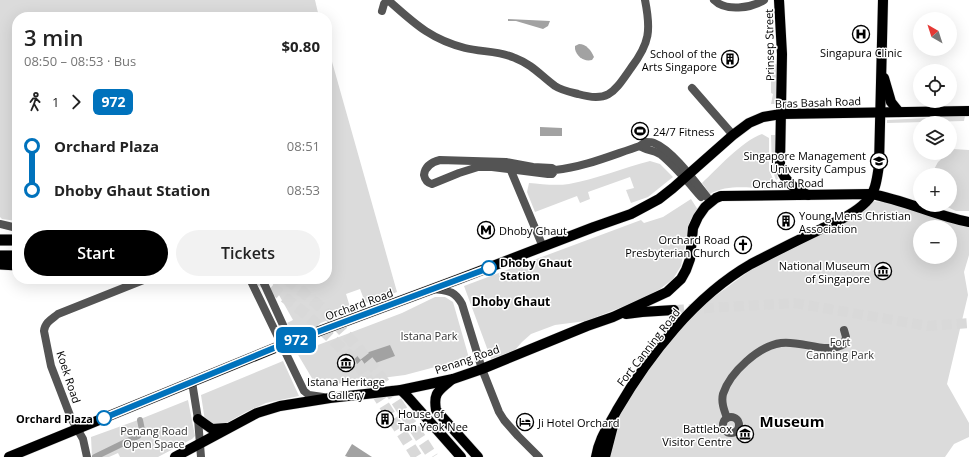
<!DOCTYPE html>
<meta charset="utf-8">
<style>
:root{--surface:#fff;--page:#f2f2f2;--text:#222;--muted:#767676;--accent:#000}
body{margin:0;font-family:"Open Sans",sans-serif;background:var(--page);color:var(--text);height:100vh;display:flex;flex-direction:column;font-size:15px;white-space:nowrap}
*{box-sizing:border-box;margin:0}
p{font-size:13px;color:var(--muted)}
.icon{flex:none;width:22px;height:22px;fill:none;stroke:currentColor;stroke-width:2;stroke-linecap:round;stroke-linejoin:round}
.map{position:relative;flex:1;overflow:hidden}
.details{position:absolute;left:12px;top:12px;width:320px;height:272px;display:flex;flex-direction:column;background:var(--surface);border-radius:16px;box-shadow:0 4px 16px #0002}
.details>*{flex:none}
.badge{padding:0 8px;border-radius:6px;font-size:14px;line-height:26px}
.needle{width:26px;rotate:321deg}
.tools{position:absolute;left:913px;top:12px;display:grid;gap:8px}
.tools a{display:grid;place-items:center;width:44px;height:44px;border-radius:50%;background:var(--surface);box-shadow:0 4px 16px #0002;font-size:20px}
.map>.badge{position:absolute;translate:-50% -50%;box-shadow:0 0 0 2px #fff}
.legs{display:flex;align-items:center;gap:6px;height:44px;padding:0 12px;font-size:13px}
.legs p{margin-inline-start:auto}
.head{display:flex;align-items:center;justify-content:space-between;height:68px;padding:0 12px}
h1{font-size:22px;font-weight:600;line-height:30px}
.cta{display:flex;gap:8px;margin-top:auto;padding:8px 12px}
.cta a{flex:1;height:46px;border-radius:24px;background:var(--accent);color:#fff;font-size:16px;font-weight:600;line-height:46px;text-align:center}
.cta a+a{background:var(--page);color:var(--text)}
ul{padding:0 12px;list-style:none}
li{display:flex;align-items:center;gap:14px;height:44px;font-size:15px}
li i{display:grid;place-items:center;width:6px;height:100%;margin:0 5px;background:currentColor}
li i::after{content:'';width:10px;height:10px;margin:-5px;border:3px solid;border-radius:50%;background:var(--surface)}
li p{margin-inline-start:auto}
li:first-child i{background:linear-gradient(#0000 50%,currentColor 0)}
li:last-child i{background:linear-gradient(currentColor 50%,#0000 0)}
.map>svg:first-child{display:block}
.green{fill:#dbdbdb;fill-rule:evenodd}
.water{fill:#a2a2a2}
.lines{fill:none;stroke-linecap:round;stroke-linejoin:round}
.canal{stroke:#a2a2a2;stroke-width:6}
.major-tunnel{stroke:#d9d9d9;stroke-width:10;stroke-dasharray:10 5;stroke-linecap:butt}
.highway-tunnel{stroke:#d9d9d9;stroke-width:11;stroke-dasharray:11 5.5;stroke-linecap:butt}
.major-casing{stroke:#dbdbdb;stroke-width:11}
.highway-casing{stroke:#dbdbdb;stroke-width:12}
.minor{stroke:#545454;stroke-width:8}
.major{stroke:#000;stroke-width:10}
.highway{stroke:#000;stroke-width:11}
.line-1-casing{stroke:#fff;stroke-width:9}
.line-1{stroke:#0072bc;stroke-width:6}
.stop-1-dot{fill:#fff;stroke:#0072bc;stroke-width:2}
.labels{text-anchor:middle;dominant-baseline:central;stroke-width:3;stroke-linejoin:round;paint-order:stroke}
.street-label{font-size:11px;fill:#000;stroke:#fff}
.poi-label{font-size:11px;fill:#000;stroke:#fff;text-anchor:end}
.stop-label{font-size:11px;font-weight:bold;fill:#000;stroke:#fff;text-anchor:start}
.park-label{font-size:11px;fill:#323232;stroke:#fff}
.neighbourhood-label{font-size:12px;font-weight:bold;fill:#000;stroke:#fff}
.district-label{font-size:15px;font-weight:bold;fill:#000;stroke:#fff}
</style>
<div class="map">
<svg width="969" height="457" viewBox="0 0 969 457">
<rect width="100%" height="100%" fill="#fff"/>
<g class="green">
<polygon points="0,0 315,0 319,17 17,17 17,221 2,219 0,217"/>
<polygon points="327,44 397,292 369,303 365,302 360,289 346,294 350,307 344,314 300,331 294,331 287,323 293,320 270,279 327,279"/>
<polygon points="778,64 778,98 775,104 771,104 773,94 771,93 771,65"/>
<polygon points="965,116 964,121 887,123 887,120"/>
<path d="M762 134 769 138V170L774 181 771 189C750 188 728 184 710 194L702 183C718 168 742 141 762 134Z"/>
<polygon points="771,135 776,135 775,166 778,179 776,180 772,169"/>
<polygon points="953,149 969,150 969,211 956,211 943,205 950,205 950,175 931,175 938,162"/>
<path d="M650 161 660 164 673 177 648 197 631 203 626 190 634 188 630 177 588 192 590 199 580 203 577 196 535 212 527 192 529 183C541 184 556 186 569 184 597 179 623 168 650 161Z"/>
<polygon points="691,199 698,210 690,221 681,266 673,279 660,289 640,300 586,321 555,325 531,334 522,342 515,350 491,359 464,286 641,220 644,223 663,217"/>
<path d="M871 201 885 202 969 225V255L964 272 968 295 947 384 969 423V437L954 444 945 457H608L616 423 633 389 683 325 707 302 752 269ZM920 227H950V257H920Z"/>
<polygon points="435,297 445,297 453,302 469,358 405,375 320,386 313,380 297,353 402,313"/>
<polygon points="283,361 299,396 266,403 246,412 207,434 201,395"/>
<polygon points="188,400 195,436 192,439 158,457 120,457 118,453 109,457 92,457 91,437 138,420"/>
</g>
<g class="water">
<polygon points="508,19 550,21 548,26 543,29 516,21 508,21"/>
<path d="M579 44C586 44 591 50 594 57L592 60C584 62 577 57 575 49V46Z"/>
<polygon points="540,127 562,128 562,136 540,136"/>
<polygon points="390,345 395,356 359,369 354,357"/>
<polygon points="352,444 372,457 348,457 345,456"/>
</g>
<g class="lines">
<polyline class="canal" points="95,457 138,436 142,430 140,420"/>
<polyline class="major-tunnel" points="674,310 794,303 928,326 969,323"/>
<g class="highway-tunnel">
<polyline points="257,279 270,286 307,315 358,364 417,457"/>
<polyline points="287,279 323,309 358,348 380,376 433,457"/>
</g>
<g class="major-casing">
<g id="major">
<path d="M779 0 782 54 780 164C782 179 794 189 808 195"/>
<polyline points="884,78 891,102 899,112"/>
<polyline points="626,314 642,312 674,310"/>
<path d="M451 380C439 391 433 392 436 410L478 457"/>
<polyline points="401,390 407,396 461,457"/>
<polyline points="198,419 212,429 226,428"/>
<polyline points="9,457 282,345 459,279 594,227 631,214 659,199 673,188 733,135 749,123 763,117 781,114 969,111"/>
<path d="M175 457 257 413 280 406 330 398 401 390 453 379 482 369 587 326 613 317 667 292 681 279 686 270 690 259 693 228 698 217 705 207 716 198 721 196 871 194C905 200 936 216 969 222"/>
<path d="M596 457C599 438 608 427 617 410 649 355 695 296 751 264 774 252 796 241 819 230 835 222 853 215 866 202 876 192 877 178 879 165L883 0"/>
<polyline points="605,457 614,422"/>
</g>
</g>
<g class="highway-casing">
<g id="highway">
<polyline points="0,240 17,240"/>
<polyline points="0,256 17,256"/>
<polyline points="0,264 17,265"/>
</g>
</g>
<g class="minor">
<path d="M388 0C414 23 430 39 465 48 481 52 500 51 515 58 533 65 540 75 555 86 561 90 570 92 578 94 609 103 614 92 631 68 650 43 651 30 645 0"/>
<path d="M714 0C726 12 751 8 764 0"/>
<polyline points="382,11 384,4 387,0"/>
<polyline points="692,88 733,135"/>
<path d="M640 146C646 151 652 149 660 154 675 166 688 182 701 197"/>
<polyline points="509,166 543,247"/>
<path d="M555 170 552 174H548L492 167H478L459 173 432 184C427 183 425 180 424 175 425 166 432 162 440 160L506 162 533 167 552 168 555 170C585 167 612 155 640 146L645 142C648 142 652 142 654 143 673 150 698 186 711 202"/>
<polyline points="0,224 17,228"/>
<polyline points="250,279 304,391 309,395 323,397"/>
<polyline points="262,279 288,336 291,338 299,339"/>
<path d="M433 289C448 291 454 290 462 304L482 369 499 412 504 420 518 436 539 457"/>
<polyline points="192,382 198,419 201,457"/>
<circle cx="731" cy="425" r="8"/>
<path d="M727 418C724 410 721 402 723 394 730 372 759 346 781 343 801 340 828 355 844 344L846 337 844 330"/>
<path d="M87 457 83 439 71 418 51 366 44 331C45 322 52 319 58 314L146 279"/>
</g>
<use href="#major" class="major"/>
<use href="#highway" class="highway"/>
</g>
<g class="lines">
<g class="line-1-casing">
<polyline id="line-1" points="104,418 274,348 489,268"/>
</g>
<use href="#line-1" class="line-1"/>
</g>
<defs>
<g id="hospital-ring" transform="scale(0.9)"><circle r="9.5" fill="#fff" stroke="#000" stroke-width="1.5"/><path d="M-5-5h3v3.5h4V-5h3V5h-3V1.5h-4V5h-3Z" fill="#000"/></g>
<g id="building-ring" transform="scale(0.9)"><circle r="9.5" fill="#fff" stroke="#000" stroke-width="1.5"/><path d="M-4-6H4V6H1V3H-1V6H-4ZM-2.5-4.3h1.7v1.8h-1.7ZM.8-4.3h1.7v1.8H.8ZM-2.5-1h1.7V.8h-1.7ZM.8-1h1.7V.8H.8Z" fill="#000"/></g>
<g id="stadium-ring" transform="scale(0.9)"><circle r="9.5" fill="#fff" stroke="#000" stroke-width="1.5"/><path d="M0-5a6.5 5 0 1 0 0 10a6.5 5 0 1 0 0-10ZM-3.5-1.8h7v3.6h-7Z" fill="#000"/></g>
<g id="university-ring" transform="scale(0.9)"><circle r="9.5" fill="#fff" stroke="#000" stroke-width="1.5"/><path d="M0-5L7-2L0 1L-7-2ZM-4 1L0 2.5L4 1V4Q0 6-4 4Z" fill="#000"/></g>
<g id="metro-ring" transform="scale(0.9)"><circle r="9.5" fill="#fff" stroke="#000" stroke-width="1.5"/><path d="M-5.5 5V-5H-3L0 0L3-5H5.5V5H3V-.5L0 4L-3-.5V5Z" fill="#000"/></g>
<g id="church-ring" transform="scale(0.9)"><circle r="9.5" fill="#fff" stroke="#000" stroke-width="1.5"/><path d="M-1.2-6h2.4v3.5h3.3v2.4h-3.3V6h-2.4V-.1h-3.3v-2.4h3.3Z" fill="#000"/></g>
<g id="museum-ring" transform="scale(0.9)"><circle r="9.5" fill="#fff" stroke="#000" stroke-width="1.5"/><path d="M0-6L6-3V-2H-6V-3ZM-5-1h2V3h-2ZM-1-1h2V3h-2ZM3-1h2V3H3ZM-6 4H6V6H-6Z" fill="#000"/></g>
<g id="hotel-ring" transform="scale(0.9)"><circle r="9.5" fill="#fff" stroke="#000" stroke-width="1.5"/><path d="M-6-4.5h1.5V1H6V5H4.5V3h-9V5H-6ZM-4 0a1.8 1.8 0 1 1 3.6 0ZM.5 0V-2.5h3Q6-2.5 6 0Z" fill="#000"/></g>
</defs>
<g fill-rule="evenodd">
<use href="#hospital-ring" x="861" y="34"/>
<use href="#building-ring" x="730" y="59"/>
<use href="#stadium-ring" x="640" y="131"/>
<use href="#university-ring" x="879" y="161"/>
<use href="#building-ring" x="786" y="221"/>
<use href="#metro-ring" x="486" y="230"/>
<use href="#church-ring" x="743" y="245"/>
<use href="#museum-ring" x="883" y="271"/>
<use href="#museum-ring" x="346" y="363"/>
<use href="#building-ring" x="385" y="419"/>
<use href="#hotel-ring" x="525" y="422"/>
<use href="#museum-ring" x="745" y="434"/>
</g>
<g class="stop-1-dot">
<circle cx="489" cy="268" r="7"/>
<circle cx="104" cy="418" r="7"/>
</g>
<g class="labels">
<g class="street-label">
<text transform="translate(769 45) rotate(-91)">Prinsep Street</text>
<text transform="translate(818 102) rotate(-2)">Bras Basah Road</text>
<text transform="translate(788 183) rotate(-1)">Orchard Road</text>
<text transform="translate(359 304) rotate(-20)">Orchard Road</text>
<text transform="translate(648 347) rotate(-52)">Fort Canning Road</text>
<text transform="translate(467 359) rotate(-19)">Penang Road</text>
<text transform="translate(69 377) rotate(72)">Koek Road</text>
</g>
<g class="poi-label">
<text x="861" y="52" text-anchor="middle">Singapura Clinic</text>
<text x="717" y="53">School of the<tspan x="717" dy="13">Arts Singapore</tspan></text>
<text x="653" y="131" text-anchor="start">24/7 Fitness</text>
<text x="866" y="155">Singapore Management<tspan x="866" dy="13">University Campus</tspan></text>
<text x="799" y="215" text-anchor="start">Young Mens Christian<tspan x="799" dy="13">Association</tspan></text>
<text x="499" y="230" text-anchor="start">Dhoby Ghaut</text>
<text x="730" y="239">Orchard Road<tspan x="730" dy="13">Presbyterian Church</tspan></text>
<text x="870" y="265">National Museum<tspan x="870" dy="13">of Singapore</tspan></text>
<text x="346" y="381" text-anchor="middle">Istana Heritage<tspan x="346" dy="13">Gallery</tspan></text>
<text x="398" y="413" text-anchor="start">House of<tspan x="398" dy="13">Tan Yeok Nee</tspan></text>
<text x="538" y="422" text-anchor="start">Ji Hotel Orchard</text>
<text x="732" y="428">Battlebox<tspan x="732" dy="13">Visitor Centre</tspan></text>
</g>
<g class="stop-label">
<text x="500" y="262">Dhoby Ghaut<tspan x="500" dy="13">Station</tspan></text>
<text x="93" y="418" text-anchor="end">Orchard Plaza</text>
</g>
<g class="park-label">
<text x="429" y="335">Istana Park</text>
<text x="840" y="341">Fort<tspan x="840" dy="13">Canning Park</tspan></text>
<text x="154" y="430">Penang Road<tspan x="154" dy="13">Open Space</tspan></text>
</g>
<g class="neighbourhood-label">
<text x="511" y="301">Dhoby Ghaut</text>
</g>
<g class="district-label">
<text x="792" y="421">Museum</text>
</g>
</g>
</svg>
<div class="tools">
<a><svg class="needle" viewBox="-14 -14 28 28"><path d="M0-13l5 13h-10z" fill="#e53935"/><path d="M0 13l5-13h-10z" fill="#767676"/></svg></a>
<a><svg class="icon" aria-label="locate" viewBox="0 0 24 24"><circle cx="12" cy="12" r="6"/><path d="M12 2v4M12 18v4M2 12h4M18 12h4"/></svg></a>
<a><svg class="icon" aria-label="layers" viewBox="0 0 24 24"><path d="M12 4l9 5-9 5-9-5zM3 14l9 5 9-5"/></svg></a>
<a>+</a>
<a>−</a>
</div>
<b class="badge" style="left:296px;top:340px;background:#0072bc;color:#fff">972</b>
<section class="details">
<div class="head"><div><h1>3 min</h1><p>08:50 – 08:53 · Bus</p></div><b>$0.80</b></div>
<div class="legs"><svg class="icon" aria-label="walk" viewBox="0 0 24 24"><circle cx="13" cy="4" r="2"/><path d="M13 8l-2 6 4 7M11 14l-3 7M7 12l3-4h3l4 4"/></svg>1<svg class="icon" aria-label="forward" viewBox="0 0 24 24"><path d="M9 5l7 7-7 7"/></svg><b class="badge" style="background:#0072bc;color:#fff">972</b></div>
<ul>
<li><i style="color:#0072bc"></i><b>Orchard Plaza</b><p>08:51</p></li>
<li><i style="color:#0072bc"></i><b>Dhoby Ghaut Station</b><p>08:53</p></li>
</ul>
<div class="cta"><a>Start</a><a>Tickets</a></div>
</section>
</div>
